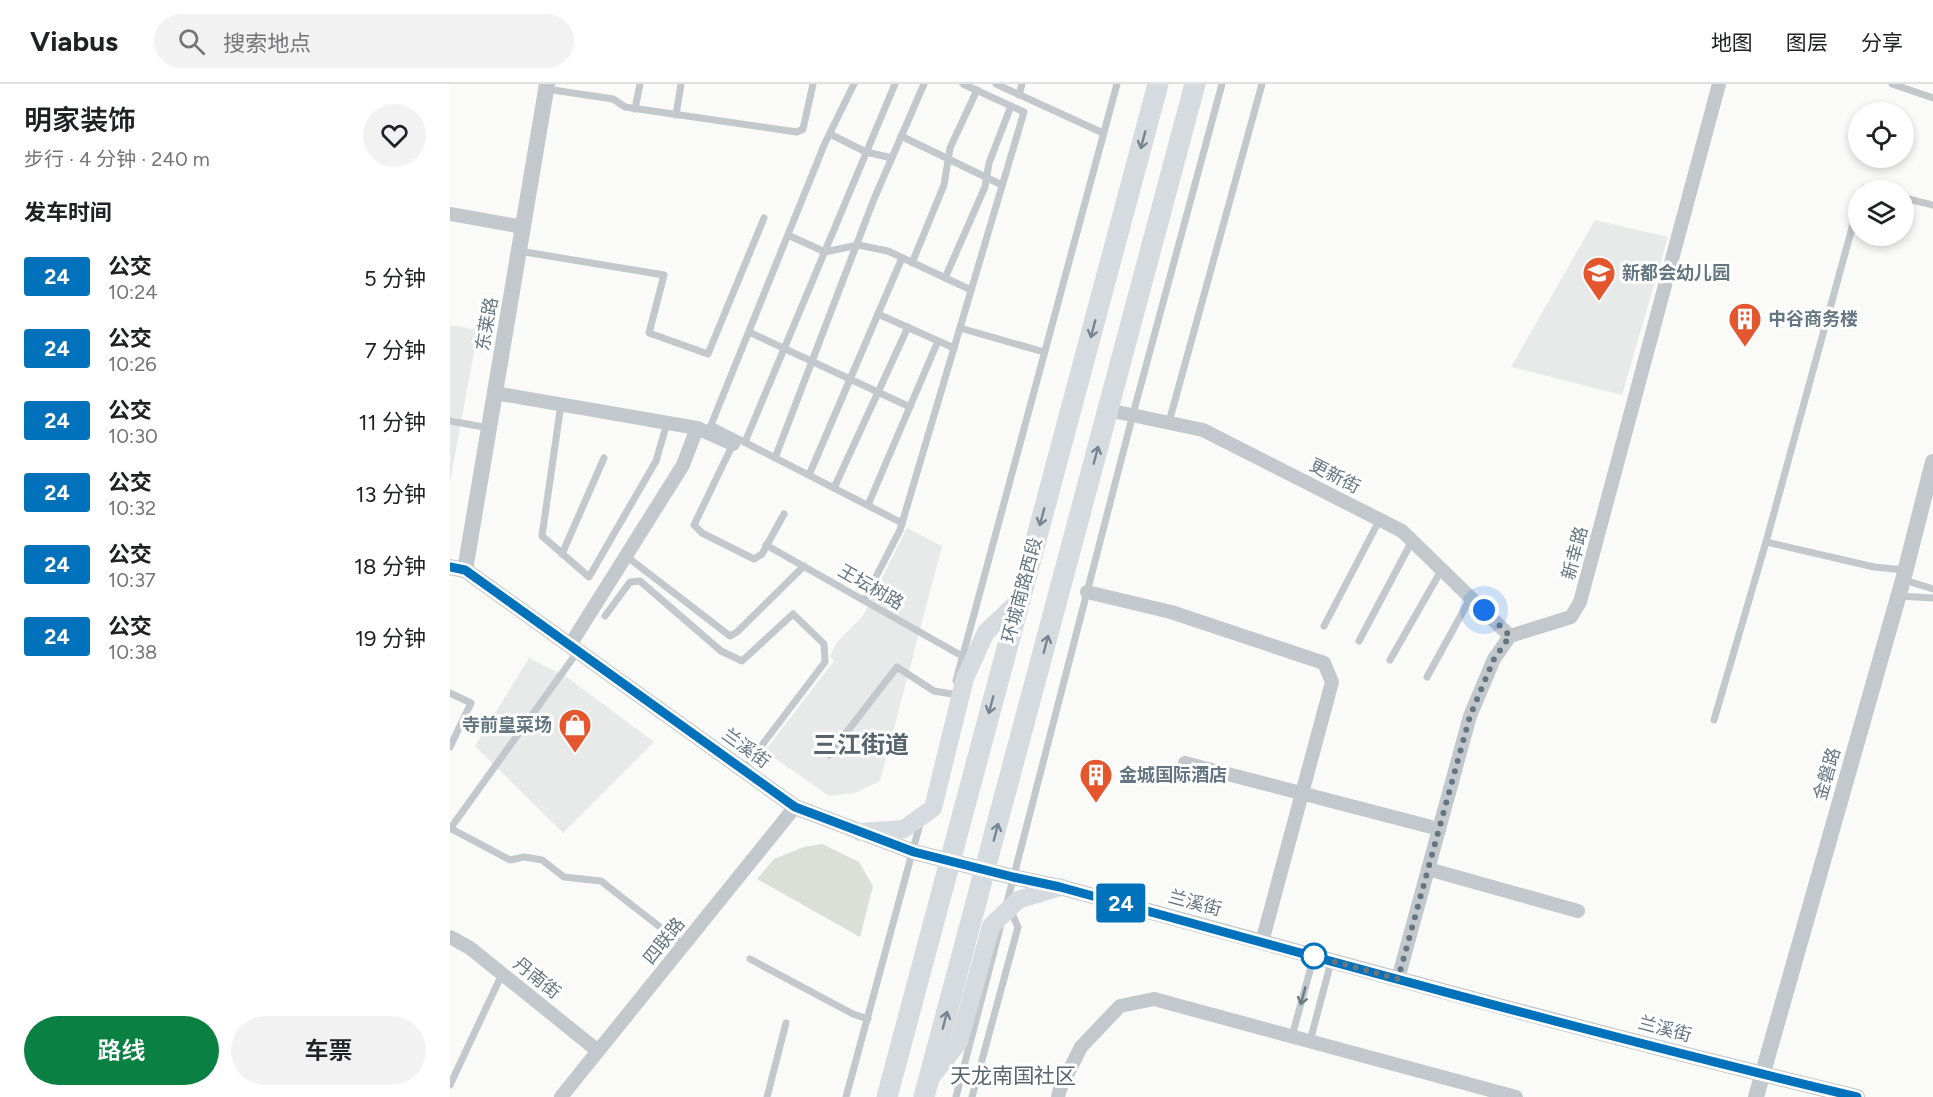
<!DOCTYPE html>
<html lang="zh">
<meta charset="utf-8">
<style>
:root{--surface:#fff;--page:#f2f2f2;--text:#202124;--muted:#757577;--line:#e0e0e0;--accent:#0b8043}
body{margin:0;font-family:Figtree,"Noto Sans SC",sans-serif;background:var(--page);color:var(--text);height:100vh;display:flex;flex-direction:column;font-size:22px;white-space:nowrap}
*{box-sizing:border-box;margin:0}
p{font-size:20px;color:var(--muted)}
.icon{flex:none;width:33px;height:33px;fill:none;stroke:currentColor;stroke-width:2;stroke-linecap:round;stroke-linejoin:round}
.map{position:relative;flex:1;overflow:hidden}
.panel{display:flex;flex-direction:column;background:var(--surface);width:450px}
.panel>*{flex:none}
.badge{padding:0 12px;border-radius:4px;font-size:21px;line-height:39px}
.buttons{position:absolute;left:1398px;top:18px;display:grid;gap:12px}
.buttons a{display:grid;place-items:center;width:66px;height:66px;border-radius:50%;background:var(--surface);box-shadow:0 3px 9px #0003;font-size:30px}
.you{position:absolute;width:30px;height:30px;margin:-15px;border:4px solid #fff;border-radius:50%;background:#1a73e8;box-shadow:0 0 0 9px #1a73e833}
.map>.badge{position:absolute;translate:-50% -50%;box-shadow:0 0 0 3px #fff}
h2{padding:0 24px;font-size:22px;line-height:54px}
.round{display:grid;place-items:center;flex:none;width:63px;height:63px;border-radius:32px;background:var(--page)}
.headline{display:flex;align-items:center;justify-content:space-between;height:102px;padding:0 24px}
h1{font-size:28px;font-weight:600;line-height:45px}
.button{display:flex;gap:12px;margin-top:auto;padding:12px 24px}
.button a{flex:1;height:69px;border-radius:36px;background:var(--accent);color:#fff;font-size:24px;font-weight:600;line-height:69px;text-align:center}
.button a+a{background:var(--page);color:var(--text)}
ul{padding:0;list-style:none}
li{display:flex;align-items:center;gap:18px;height:72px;padding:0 24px}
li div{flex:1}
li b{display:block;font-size:22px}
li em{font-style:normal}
li .badge{min-width:66px;font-weight:700;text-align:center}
header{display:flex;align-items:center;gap:36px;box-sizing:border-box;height:84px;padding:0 30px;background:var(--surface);border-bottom:2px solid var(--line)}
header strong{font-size:28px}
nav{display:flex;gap:33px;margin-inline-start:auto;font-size:21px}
.search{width:420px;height:54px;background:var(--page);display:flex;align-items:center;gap:15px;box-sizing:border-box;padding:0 21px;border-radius:33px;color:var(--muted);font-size:22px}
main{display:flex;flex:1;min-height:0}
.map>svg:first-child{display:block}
.built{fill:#e8e9e9}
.green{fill:#dadfd7}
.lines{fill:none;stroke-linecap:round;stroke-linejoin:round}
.service{stroke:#c3c8cc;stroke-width:7}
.minor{stroke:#c3c8cc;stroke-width:14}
.tertiary{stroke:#c3c8cc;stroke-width:16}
.secondary{stroke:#d6dbdf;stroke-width:18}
.primary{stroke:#d6dbdf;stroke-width:21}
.oneway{stroke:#768591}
.oneway2{stroke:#6a7a87}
.line-casing{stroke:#fff;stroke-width:14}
.line{stroke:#0072bc;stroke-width:9}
.walk{stroke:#657683;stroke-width:6;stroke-dasharray:0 10.8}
.stop-dot{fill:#fff;stroke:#0072bc;stroke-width:3}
.labels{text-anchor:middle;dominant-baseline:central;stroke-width:6;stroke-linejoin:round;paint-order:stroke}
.poi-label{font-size:18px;font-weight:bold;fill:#657683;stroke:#fff;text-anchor:start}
.street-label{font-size:18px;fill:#657683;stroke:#fff}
.quarter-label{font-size:21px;fill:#57646e;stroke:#fff}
.district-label{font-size:24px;font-weight:bold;fill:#57646e;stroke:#fff}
</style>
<header>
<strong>Viabus</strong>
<div class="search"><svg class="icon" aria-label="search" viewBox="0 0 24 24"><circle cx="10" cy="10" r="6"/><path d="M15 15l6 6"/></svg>搜索地点</div>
<nav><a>地图</a><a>图层</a><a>分享</a></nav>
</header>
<main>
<section class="panel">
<div class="headline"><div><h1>明家装饰</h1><p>步行 · 4 分钟 · 240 m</p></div><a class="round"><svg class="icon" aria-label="heart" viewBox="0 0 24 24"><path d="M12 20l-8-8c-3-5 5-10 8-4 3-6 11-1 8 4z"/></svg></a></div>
<h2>发车时间</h2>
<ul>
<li><span class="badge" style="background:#0072bc;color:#fff">24</span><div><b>公交</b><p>10:24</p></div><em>5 分钟</em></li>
<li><span class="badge" style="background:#0072bc;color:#fff">24</span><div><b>公交</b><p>10:26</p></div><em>7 分钟</em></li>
<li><span class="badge" style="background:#0072bc;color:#fff">24</span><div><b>公交</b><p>10:30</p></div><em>11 分钟</em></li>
<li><span class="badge" style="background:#0072bc;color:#fff">24</span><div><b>公交</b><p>10:32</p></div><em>13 分钟</em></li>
<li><span class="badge" style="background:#0072bc;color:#fff">24</span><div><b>公交</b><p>10:37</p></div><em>18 分钟</em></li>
<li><span class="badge" style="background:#0072bc;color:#fff">24</span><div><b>公交</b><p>10:38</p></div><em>19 分钟</em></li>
</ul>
<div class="button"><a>路线</a><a>车票</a></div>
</section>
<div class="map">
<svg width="1483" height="1013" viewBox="0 0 1483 1013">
<rect width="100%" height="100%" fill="#fafaf8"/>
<g class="built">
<polygon points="1145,136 1218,153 1172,311 1061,283"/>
<polygon points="0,241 28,246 0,398"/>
<polygon points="457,444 492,462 430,697 405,709 379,712 315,667 384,577 380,572 387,558 413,532"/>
<polygon points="79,574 118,594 204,658 113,749 25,662"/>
</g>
<polygon class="green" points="372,760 409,778 423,802 410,853 307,795 324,775 354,763"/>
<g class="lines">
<g class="service">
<polyline points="404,0 375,59 261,341 452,439"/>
<polyline points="546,0 653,49"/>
<polyline points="1442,0 1483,14"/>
<polyline points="96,5 163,15 175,23 347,48 353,45 363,0"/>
<polyline points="569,11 572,0"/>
<polyline points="185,25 190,0"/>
<polyline points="226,31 231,0"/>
<polyline points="380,50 416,68 442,74"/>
<polyline points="451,52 552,101"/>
<polyline points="1413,106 1414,104 1424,106"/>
<polyline points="1454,114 1483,121"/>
<polyline points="338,151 375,168 408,161 438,167 521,206"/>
<polyline points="69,167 214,191 199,249 258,270 314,134"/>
<polyline points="462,179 494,101 500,64 527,6"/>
<polyline points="495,194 535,103 539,79 561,22"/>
<polyline points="428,230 504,264"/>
<polyline points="510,244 594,268"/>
<polyline points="299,248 460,323"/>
<polyline points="111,320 92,452 139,493 206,377 217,339"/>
<polyline points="0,337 39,344"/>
<polyline points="719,338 812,0"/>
<polyline points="295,358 445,0"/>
<polyline points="283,360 244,441 252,449 304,475 312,470 334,430"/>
<polyline points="325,374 424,115 474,0"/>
<polyline points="359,391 452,174"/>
<polyline points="384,404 458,243"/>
<polyline points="418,421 488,257"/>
<polyline points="1316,458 1424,483 1455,486"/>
<polyline points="316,461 512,572"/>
<polyline points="112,470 154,374"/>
<polyline points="176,472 280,552 287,548 354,482"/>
<polyline points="1454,496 1483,505"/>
<polyline points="1448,512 1483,514"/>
<polyline points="414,516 450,446 574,28 513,0"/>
<polyline points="155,532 180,498 190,497 271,567 292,577 343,530 374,560 375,578 293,686"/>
<polyline points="874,542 930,435"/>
<polyline points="909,557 962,457"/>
<polyline points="940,576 992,485"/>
<polyline points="977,593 1021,513"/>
<polyline points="506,597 667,0"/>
<polyline points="0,609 21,619 0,663"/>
<polyline points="1264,636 1316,458 1408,122"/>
<polyline points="379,671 447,583 484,607 502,610"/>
<polyline points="0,744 60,776 74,773 92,776 114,793 151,797 233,861"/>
<polyline points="0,745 128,567"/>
<polyline points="556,822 683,330 772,0"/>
<polyline points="300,875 403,930 418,935"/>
<polyline points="842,952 864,872"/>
<polyline points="860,957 881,878"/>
<polyline points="0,1001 52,890"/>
<polyline points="317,1013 336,939"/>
<polyline points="396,1013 471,736"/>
<polyline points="506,1013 550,844"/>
<polyline points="522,1013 568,843 560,825"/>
</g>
<g class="minor">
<polyline points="0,130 73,143"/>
<polyline points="45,309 247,344 283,360"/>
<polyline points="658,326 753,346 952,447 1060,552"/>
<polyline points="637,508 721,528 874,579 882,598 812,858"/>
<polyline points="120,561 233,381 247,344"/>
<polyline points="735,679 989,745"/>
<polyline points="978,785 1128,827"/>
<polyline points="0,853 20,864 148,967"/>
<polyline points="948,895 1020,632 1044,575 1060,552 1121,533 1130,518 1269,0"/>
<polyline points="111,1013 345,723"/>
<polyline points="608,1013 610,1005 631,963 670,922 704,915 1066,1013"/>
</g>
<g class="tertiary">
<path d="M0 483 15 486 345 723 464 768 563 793 610 803C875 875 1140 949 1407 1013"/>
<polyline points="15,486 97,0"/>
<polyline points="1306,1013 1453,496 1483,378"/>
</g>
<g class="secondary">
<polyline points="410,748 454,745 483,724 515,594 536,548 570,516"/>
<polyline points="479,996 509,958 541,842 568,816 610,803"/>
</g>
<g class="primary">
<polyline points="437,1013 708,0"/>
<polyline points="474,1013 745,0"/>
</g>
</g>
<defs><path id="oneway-shaft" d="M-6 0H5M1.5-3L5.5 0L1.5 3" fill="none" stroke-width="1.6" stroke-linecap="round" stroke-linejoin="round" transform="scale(1.5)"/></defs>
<g class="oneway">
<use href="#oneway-shaft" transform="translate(693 56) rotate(105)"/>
<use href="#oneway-shaft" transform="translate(643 245) rotate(105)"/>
<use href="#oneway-shaft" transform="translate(646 371) rotate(-75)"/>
<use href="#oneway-shaft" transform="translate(592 433) rotate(105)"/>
<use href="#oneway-shaft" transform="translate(596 560) rotate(-75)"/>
<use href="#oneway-shaft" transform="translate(541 621) rotate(105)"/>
<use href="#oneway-shaft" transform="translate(546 748) rotate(-75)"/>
<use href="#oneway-shaft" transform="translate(495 936) rotate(-75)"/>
</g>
<use class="oneway2" href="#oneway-shaft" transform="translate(853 912) rotate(105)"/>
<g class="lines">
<g class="line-casing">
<path id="line" d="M0 483 15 486 345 723 464 768 563 793 610 803C875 876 1140 949 1407 1013"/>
</g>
<use href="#line" class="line"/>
<polyline class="walk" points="864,872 948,895 1020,632 1044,575 1060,552 1034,526"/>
</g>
<defs>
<g id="school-pin" transform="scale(1.725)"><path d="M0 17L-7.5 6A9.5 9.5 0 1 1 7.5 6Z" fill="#e4572e" stroke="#fff"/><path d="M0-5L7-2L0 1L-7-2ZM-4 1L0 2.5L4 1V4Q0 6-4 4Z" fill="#fff"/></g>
<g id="building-pin" transform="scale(1.725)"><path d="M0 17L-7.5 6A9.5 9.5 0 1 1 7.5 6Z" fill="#e4572e" stroke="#fff"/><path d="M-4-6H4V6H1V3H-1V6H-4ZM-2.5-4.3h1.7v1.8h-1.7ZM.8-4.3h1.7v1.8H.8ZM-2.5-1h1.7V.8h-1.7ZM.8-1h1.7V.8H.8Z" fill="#fff"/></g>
<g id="shop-pin" transform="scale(1.725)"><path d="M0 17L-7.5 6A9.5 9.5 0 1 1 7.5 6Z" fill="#e4572e" stroke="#fff"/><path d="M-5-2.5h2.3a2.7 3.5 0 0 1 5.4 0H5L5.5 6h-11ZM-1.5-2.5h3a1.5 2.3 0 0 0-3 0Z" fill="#fff"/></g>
</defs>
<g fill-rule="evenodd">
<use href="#school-pin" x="1149" y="189"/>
<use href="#building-pin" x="1295" y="235"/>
<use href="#shop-pin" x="125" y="641"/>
<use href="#building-pin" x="646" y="691"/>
</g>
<circle class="stop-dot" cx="864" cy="872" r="12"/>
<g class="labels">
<g class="poi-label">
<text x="1172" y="189">新都会幼儿园</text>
<text x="1318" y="235">中谷商务楼</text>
<text x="102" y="641" text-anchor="end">寺前皇菜场</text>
<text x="669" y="691">金城国际酒店</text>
</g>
<g class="street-label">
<text transform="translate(37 240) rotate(-80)">东莱路</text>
<text transform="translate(885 392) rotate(27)">更新街</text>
<text transform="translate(1125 469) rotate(-75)">新幸路</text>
<text transform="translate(421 503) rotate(30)">王坛树路</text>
<text transform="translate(572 506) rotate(-75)">环城南路西段</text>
<text transform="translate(296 664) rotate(36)">兰溪街</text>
<text transform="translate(1377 690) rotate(-74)">金磐路</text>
<text transform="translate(745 819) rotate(15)">兰溪街</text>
<text transform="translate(214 857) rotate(-51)">四联路</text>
<text transform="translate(87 894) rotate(39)">丹南街</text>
<text transform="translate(1215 945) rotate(15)">兰溪街</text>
</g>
<g class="quarter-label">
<text x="563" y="991">天龙南国社区</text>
</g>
<g class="district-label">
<text x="411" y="660">三江街道</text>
</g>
</g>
</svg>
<div class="buttons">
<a><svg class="icon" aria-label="locate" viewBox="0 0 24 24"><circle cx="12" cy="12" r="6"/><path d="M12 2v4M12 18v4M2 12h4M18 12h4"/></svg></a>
<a><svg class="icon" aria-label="layers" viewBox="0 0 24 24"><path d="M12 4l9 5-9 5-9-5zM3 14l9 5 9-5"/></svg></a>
</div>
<div class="you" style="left:1034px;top:526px"></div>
<b class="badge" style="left:671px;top:819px;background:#0072bc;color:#fff">24</b>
</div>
</main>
